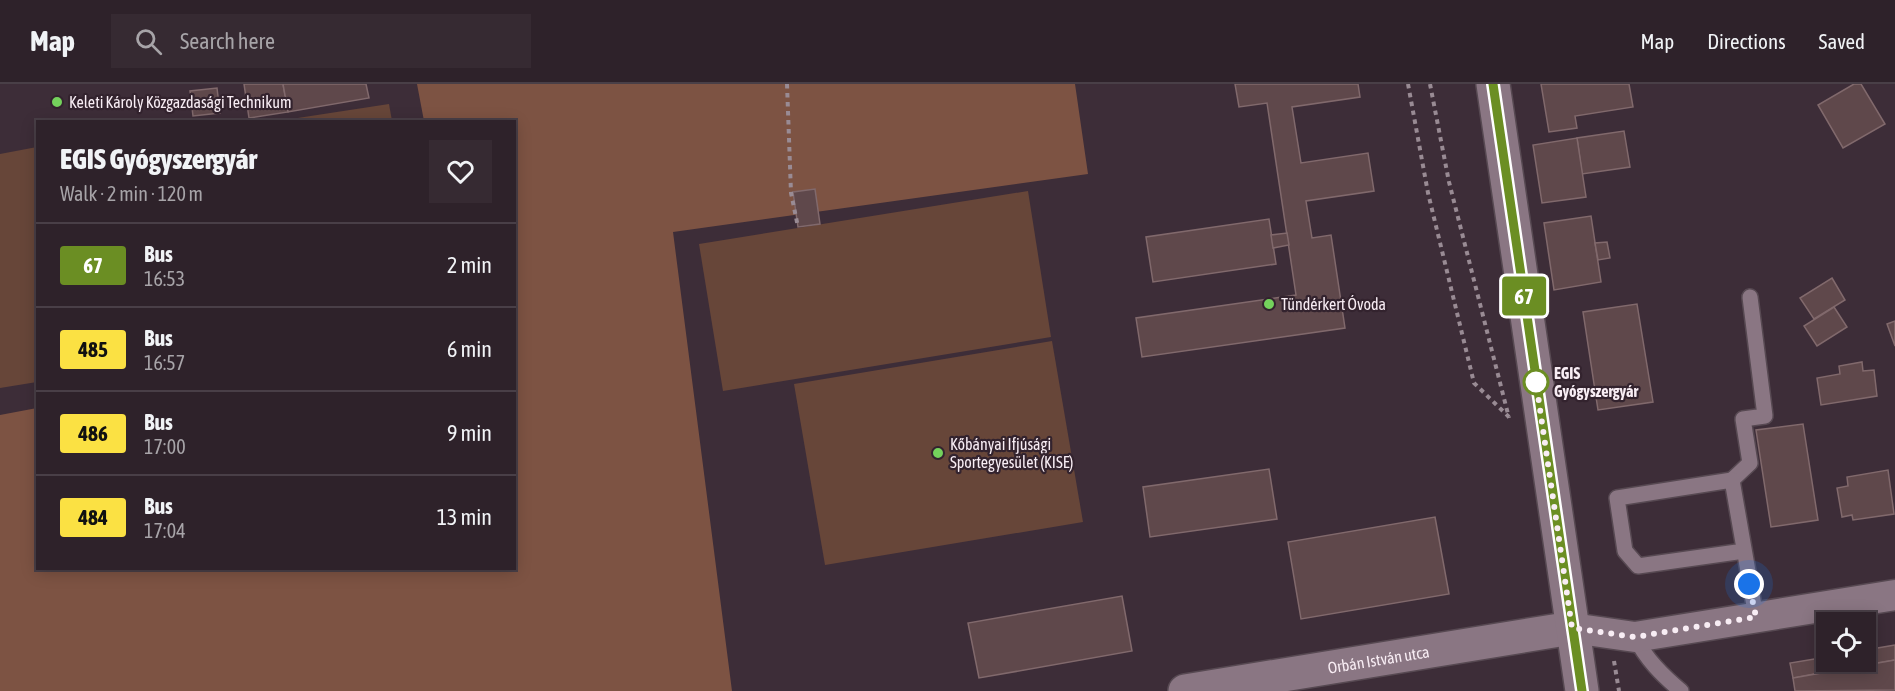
<!DOCTYPE html>
<meta charset="utf-8">
<style>
:root{--surface:#2e222a;--page:#362a32;--text:#f1f3f6;--muted:#a7a4a8;--line:#493f47}
body{margin:0;font-family:"Asap Condensed",sans-serif;background:var(--page);color:var(--text);height:100vh;display:flex;flex-direction:column;font-size:22px;white-space:nowrap}
*{box-sizing:border-box;margin:0}
p{font-size:20px;color:var(--muted)}
.icon{flex:none;width:33px;height:33px;fill:none;stroke:currentColor;stroke-width:2;stroke-linecap:round;stroke-linejoin:round}
.map{position:relative;flex:1;overflow:hidden}
.side{position:absolute;left:36px;top:36px;width:480px;height:450px;display:flex;flex-direction:column;background:var(--surface);border-radius:0px;box-shadow:0 3px 15px #0003,0 0 0 2px var(--line)}
.side>*{flex:none}
.badge{padding:0 12px;border-radius:4px;font-size:21px;line-height:39px}
.buttons{position:absolute;left:1816px;top:528px;display:grid;gap:12px}
.buttons a{display:grid;place-items:center;width:60px;height:60px;border-radius:0px;background:var(--surface);box-shadow:0 3px 15px #0003,0 0 0 2px var(--line);font-size:30px}
.you{position:absolute;width:30px;height:30px;margin:-15px;border:4px solid #fff;border-radius:50%;background:#1a73e8;box-shadow:0 0 0 9px #1a73e833}
.map>.badge{position:absolute;translate:-50% -50%;box-shadow:0 0 0 3px #fff}
.round{display:grid;place-items:center;flex:none;width:63px;height:63px;border-radius:0px;background:var(--page)}
.summary{display:flex;align-items:center;justify-content:space-between;height:102px;padding:0 24px}
h1{font-size:28px;font-weight:800;line-height:45px}
ul{padding:0;list-style:none}
li{display:flex;align-items:center;gap:18px;height:84px;padding:0 24px;border-top:2px solid var(--line)}
li div{flex:1}
li b{display:block;font-size:22px}
li em{font-style:normal}
li .badge{min-width:66px;font-weight:700;text-align:center}
header{display:flex;align-items:center;gap:36px;box-sizing:border-box;height:84px;padding:0 30px;background:var(--surface);border-bottom:2px solid var(--line)}
header strong{font-size:28px}
nav{display:flex;gap:33px;margin-inline-start:auto;font-size:21px}
.search{width:420px;height:54px;background:var(--page);display:flex;align-items:center;gap:15px;box-sizing:border-box;padding:0 21px;border-radius:0px;color:var(--muted);font-size:22px}
.map>svg:first-child{display:block}
.green{fill:#674639}
.forest{fill:#7d5343}
.building{fill:#5f484b;stroke:#81696c;stroke-width:1.5}
.lines{fill:none;stroke-linecap:round;stroke-linejoin:round}
.service-casing{stroke:#574952;stroke-width:18}
.minor-casing{stroke:#574952;stroke-width:33}
.tertiary-casing{stroke:#574952;stroke-width:36}
.secondary-casing{stroke:#574952;stroke-width:36}
.path{stroke:#998b94;stroke-width:4;stroke-dasharray:4.5 4.5;stroke-linecap:butt}
.service{stroke:#8a7683;stroke-width:15}
.minor{stroke:#8a7683;stroke-width:30}
.tertiary{stroke:#8a7683;stroke-width:33}
.secondary{stroke:#8a7683;stroke-width:33}
.line-casing{stroke:#fff;stroke-width:14}
.line{stroke:#6b8e23;stroke-width:9}
.walk{stroke:#f8edf4;stroke-width:6;stroke-dasharray:0 10.8}
.poi-dot{fill:#74d25c;stroke:#33232e;stroke-width:2}
.stop-dot{fill:#fff;stroke:#6b8e23;stroke-width:3}
.labels{text-anchor:middle;dominant-baseline:central;stroke-width:4.5;stroke-linejoin:round;paint-order:stroke}
.poi-label{font-size:16px;fill:#f8edf4;stroke:#33232e;text-anchor:start}
.stop-label{font-size:16px;font-weight:bold;fill:#f8edf4;stroke:#33232e;text-anchor:start}
.street-label{font-size:16px;fill:#f8edf4;stroke:#33232e}
</style>
<header>
<strong>Map</strong>
<div class="search"><svg class="icon" aria-label="search" viewBox="0 0 24 24"><circle cx="10" cy="10" r="6"/><path d="M15 15l6 6"/></svg>Search here</div>
<nav><a>Map</a><a>Directions</a><a>Saved</a></nav>
</header>
<div class="map">
<svg width="1895" height="607" viewBox="0 0 1895 607">
<rect width="100%" height="100%" fill="#3d2d38"/>
<g class="green">
<polygon points="389,20 392,37 278,37"/>
<polygon points="37,63 37,298 0,304 0,70"/>
<polygon points="1028,107 1051,253 723,307 699,160"/>
<polygon points="1052,257 1083,438 825,481 794,300"/>
</g>
<polygon class="forest" points="417,0 1075,0 1088,90 673,148 732,607 0,607 0,331 37,324 38,484 514,484 514,38 424,37"/>
<g class="building">
<polygon points="244,0 283,0 288,28 249,34"/>
<polygon points="283,0 366,0 369,14 288,28"/>
<polygon points="1235,0 1358,0 1360,13 1292,23 1301,79 1368,69 1374,107 1306,117 1312,154 1331,151 1345,244 1142,273 1136,234 1296,211 1267,19 1239,23"/>
<polygon points="1541,0 1629,0 1633,23 1575,32 1577,44 1549,48"/>
<polygon points="1854,0 1861,0 1885,40 1843,64 1818,21"/>
<polygon points="217,4 220,29 193,32 190,7"/>
<polygon points="1624,47 1630,83 1582,90 1577,54"/>
<polygon points="1577,54 1586,113 1542,119 1533,61"/>
<polygon points="815,105 820,140 798,143 793,108"/>
<polygon points="1591,132 1601,198 1554,206 1544,139"/>
<polygon points="1269,135 1276,180 1153,198 1146,153"/>
<polygon points="1287,149 1289,161 1273,164 1271,151"/>
<polygon points="1607,158 1610,174 1598,176 1595,159"/>
<polygon points="1832,194 1845,216 1814,235 1800,214"/>
<polygon points="1637,220 1653,318 1598,326 1583,228"/>
<polygon points="1834,223 1847,243 1817,262 1804,242"/>
<polygon points="1895,237 1895,262 1887,240"/>
<polygon points="1862,278 1863,287 1874,286 1877,312 1821,321 1817,294 1840,290 1839,282"/>
<polygon points="1803,340 1818,436 1771,443 1756,346"/>
<polygon points="1269,385 1277,435 1150,453 1143,403"/>
<polygon points="1888,386 1894,430 1853,436 1852,431 1842,433 1837,404 1848,402 1847,393"/>
<polygon points="1435,433 1449,510 1301,535 1288,458"/>
<polygon points="1122,512 1132,567 979,594 968,539"/>
<polygon points="1895,561 1895,576 1865,581 1866,566"/>
<polygon points="1827,573 1827,578 1840,578 1841,585 1793,594 1790,579"/>
<polygon points="1895,576 1895,606 1795,607 1793,594"/>
</g>
<g class="lines">
<g class="service-casing">
<g id="service">
<polyline points="1732,396 1750,379 1743,335 1765,332 1750,213"/>
<polyline points="1744,467 1638,482 1625,467 1617,414 1732,396 1756,533"/>
<path d="M1635 553C1646 575 1662 591 1681 607"/>
</g>
</g>
<g class="minor-casing">
<polyline id="minor" points="1572,544 1635,553 1895,511"/>
</g>
<g class="tertiary-casing">
<g id="tertiary">
<path id="s1" d="M1185 607 1572 544"/>
</g>
</g>
<g class="secondary-casing">
<polyline id="secondary" points="1493,0 1582,607"/>
</g>
<g class="path">
<polyline points="787,0 791,109 798,143"/>
<polyline points="1408,0 1428,109 1474,299 1509,333"/>
<polyline points="1430,0 1449,98 1509,334"/>
<polyline points="1614,577 1619,607"/>
</g>
<use href="#service" class="service"/>
<use href="#minor" class="minor"/>
<use href="#tertiary" class="tertiary"/>
<use href="#secondary" class="secondary"/>
</g>
<g class="lines">
<g class="line-casing">
<polyline id="line" points="1493,0 1582,607"/>
</g>
<use href="#line" class="line"/>
<polyline class="walk" points="1536,298 1535,291 1572,544 1635,553 1756,533 1749,500"/>
</g>
<g class="poi-dot">
<circle cx="57" cy="18" r="6"/>
<circle cx="1269" cy="220" r="6"/>
<circle cx="938" cy="369" r="6"/>
</g>
<circle class="stop-dot" cx="1536" cy="298" r="12"/>
<g class="labels">
<g class="poi-label">
<text x="69" y="18">Keleti Károly Közgazdasági Technikum</text>
<text x="1281" y="220">Tündérkert Óvoda</text>
<text x="950" y="360">Kőbányai Ifjúsági<tspan x="950" dy="18">Sportegyesület (KISE)</tspan></text>
</g>
<g class="stop-label">
<text x="1554" y="289">EGIS<tspan x="1554" dy="18">Gyógyszergyár</tspan></text>
</g>
<g class="street-label">
<text stroke="none"><textPath href="#s1" startOffset="196">Orbán István utca</textPath></text>
</g>
</g>
</svg>
<div class="buttons">
<a><svg class="icon" aria-label="locate" viewBox="0 0 24 24"><circle cx="12" cy="12" r="6"/><path d="M12 2v4M12 18v4M2 12h4M18 12h4"/></svg></a>
</div>
<div class="you" style="left:1749px;top:500px"></div>
<b class="badge" style="left:1524px;top:212px;background:#6b8e23;color:#fff">67</b>
<section class="side">
<div class="summary"><div><h1>EGIS Gyógyszergyár</h1><p>Walk · 2 min · 120 m</p></div><a class="round"><svg class="icon" aria-label="heart" viewBox="0 0 24 24"><path d="M12 20l-8-8c-3-5 5-10 8-4 3-6 11-1 8 4z"/></svg></a></div>
<ul>
<li><span class="badge" style="background:#6b8e23;color:#fff">67</span><div><b>Bus</b><p>16:53</p></div><em>2 min</em></li>
<li><span class="badge" style="background:#fbe143;color:#111">485</span><div><b>Bus</b><p>16:57</p></div><em>6 min</em></li>
<li><span class="badge" style="background:#fbe143;color:#111">486</span><div><b>Bus</b><p>17:00</p></div><em>9 min</em></li>
<li><span class="badge" style="background:#fbe143;color:#111">484</span><div><b>Bus</b><p>17:04</p></div><em>13 min</em></li>
</ul>
</section>
</div>
